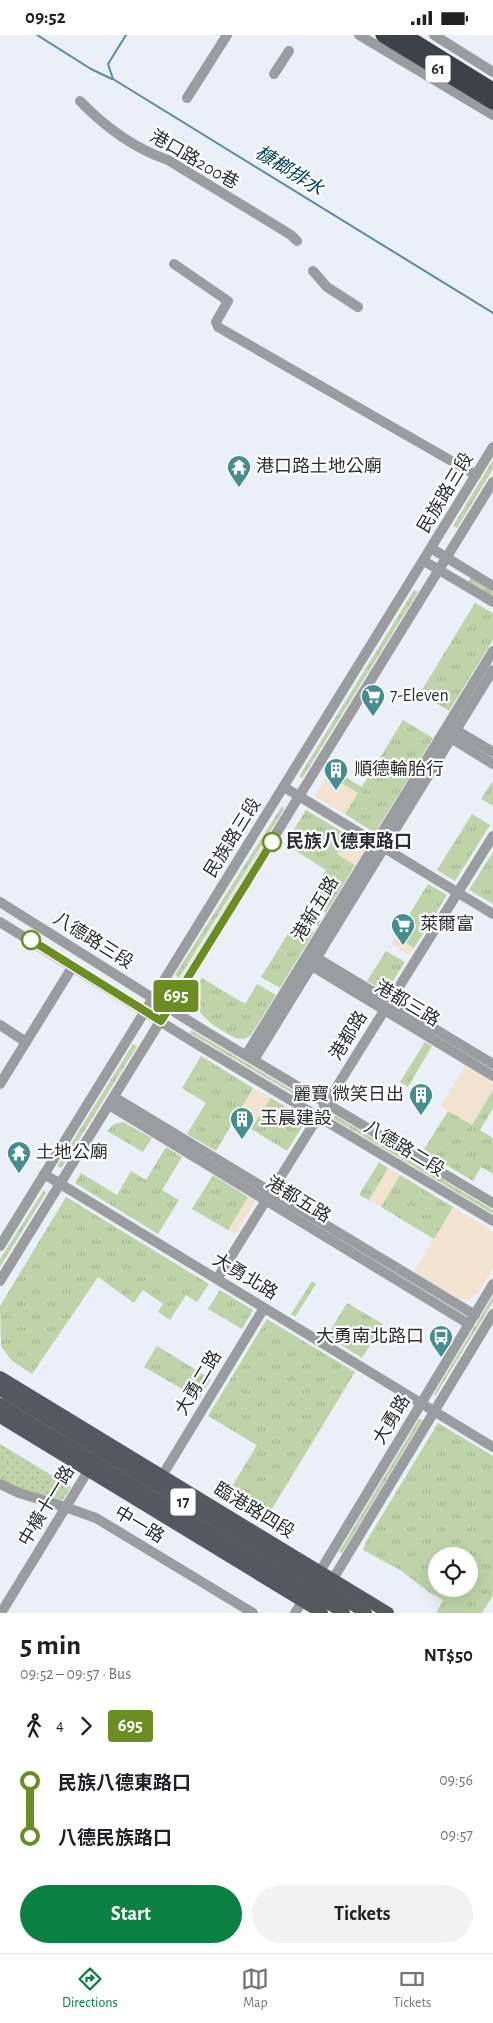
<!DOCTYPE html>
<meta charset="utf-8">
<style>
:root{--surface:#fff;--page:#f2f2f2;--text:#202124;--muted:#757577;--line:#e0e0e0;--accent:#0b8043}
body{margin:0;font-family:"Alegreya Sans","Noto Sans TC",sans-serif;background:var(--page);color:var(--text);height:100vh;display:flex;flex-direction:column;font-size:19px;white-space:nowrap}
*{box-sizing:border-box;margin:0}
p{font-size:16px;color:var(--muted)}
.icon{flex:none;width:28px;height:28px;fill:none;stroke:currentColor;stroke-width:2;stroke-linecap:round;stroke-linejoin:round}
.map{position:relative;height:1578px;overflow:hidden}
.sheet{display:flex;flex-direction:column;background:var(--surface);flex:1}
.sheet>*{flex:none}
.badge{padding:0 10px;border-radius:4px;font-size:18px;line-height:32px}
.buttons{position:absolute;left:428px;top:1512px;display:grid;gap:10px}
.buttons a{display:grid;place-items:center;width:50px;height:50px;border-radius:50%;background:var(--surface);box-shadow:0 5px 20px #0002;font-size:25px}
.map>.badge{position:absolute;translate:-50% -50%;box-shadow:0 0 0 2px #fff}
.legs{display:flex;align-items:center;gap:8px;height:55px;padding:0 20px;font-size:16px}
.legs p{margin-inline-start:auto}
.headline{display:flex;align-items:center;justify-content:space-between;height:85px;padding:0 20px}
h1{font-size:28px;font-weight:600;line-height:38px}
.cta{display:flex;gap:10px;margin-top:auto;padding:10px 20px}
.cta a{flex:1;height:58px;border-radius:30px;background:var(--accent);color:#fff;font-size:20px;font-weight:600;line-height:58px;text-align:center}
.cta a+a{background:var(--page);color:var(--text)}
ul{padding:0 20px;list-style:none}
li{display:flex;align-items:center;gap:18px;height:55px;font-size:19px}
li i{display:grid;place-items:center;width:8px;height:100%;margin:0 6px;background:currentColor}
li i::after{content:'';width:12px;height:12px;margin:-6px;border:4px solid;border-radius:50%;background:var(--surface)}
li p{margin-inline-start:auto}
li:first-child i{background:linear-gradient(#0000 50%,currentColor 0)}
li:last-child i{background:linear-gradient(currentColor 50%,#0000 0)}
.status{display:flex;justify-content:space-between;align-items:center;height:35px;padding:0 25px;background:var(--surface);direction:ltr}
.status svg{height:14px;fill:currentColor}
.menu{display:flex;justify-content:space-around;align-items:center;height:70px;border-top:1px solid var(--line);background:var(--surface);font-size:14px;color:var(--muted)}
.menu a{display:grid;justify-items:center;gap:2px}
.menu .current{color:var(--accent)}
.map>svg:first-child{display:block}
.commercial{fill:#f2e2d0}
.grass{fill:url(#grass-tufts);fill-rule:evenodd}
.park{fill:url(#park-dots)}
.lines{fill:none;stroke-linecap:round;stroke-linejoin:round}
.stream{stroke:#578ba4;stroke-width:2}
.minor{stroke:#9a9ca0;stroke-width:10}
.major{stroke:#55585f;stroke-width:12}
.highway{stroke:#3d4148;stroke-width:15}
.line-1-casing{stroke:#fff;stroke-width:11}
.line-1{stroke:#6b8e23;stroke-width:8}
.stop-1-dot{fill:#fff;stroke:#6b8e23;stroke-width:2.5}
.labels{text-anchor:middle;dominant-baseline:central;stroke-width:4.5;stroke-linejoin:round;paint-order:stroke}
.shield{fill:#fff;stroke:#6b6d6f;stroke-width:1}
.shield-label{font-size:16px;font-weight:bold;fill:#2c2e31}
.street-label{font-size:18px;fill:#2c2e31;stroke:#fff}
.poi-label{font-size:18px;fill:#2c2e31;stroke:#fff;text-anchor:start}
.stop-label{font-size:18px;font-weight:bold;fill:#2c2e31;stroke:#fff;text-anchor:start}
.water-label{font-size:19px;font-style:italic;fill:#05465d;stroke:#fff}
</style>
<div class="status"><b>09:52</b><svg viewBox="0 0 49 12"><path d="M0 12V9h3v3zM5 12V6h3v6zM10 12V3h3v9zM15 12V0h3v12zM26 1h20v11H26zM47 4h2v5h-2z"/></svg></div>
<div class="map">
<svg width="493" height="1578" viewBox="0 0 493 1578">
<defs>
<pattern id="grass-tufts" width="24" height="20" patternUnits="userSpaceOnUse" patternTransform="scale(1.25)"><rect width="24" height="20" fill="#bed4a8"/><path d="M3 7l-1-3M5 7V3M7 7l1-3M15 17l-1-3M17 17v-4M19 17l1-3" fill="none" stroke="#a3b691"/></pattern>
<pattern id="park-dots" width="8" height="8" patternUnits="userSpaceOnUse" patternTransform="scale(1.25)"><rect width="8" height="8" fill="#bed4a8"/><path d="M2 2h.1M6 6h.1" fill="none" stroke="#a3b691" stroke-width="1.8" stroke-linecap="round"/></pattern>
</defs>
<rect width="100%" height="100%" fill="#ebeff8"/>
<g class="commercial">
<polygon points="328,740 358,758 345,779 315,761"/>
<polygon points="348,800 366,812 355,830 337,819"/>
<polygon points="396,901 414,913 409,920 391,908"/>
<polygon points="465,1031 493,1048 493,1055 472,1090 441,1071"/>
<polygon points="253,1053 271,1063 251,1094 234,1084"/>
<polygon points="388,1133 400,1140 381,1172 369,1165"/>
<polygon points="248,1162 256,1166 235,1199 228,1195"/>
<polygon points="453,1172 486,1192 493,1198 493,1233 478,1258 469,1264 458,1263 414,1237"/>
</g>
<g class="grass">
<polygon points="493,425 493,434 457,493 453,491"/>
<polygon points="471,543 493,557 493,562 468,547"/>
<polygon points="414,555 418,557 303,742 300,743 300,740"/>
<polygon points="475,568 493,578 493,605 449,676 420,658"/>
<polygon points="403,685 433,703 375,798 345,779 358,758 328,740 331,734 362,752"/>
<polygon points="492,747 493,748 493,771 481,764"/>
<polygon points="282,771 284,774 179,943 175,940"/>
<polygon points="306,775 348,800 337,819 355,830 326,878 308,866 326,835 285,809"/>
<polygon points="472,779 490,790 455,846 437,835"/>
<polygon points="493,817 493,869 469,855"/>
<polygon points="428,849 447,860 414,913 396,901"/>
<polygon points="302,875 321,886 318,891 299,880"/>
<polygon points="296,886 314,897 280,953 261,942"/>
<polygon points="386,916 405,927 386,957 367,946"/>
<path d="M202 943 245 969 257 949 276 960 251 1000C241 1008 233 1002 223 996 202 984 187 969 202 943Z"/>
<polygon points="191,995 310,1066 311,1067 309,1068 190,998"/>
<polygon points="425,1007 432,1011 408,1052 400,1047"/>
<polygon points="133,1009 137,1011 62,1132 59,1133 58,1130"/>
<polygon points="201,1021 253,1053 216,1116 187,1099 206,1068 182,1053"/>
<polygon points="493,1055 493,1073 480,1095 493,1103 493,1139 481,1132 473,1146 423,1116 448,1076 472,1090"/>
<polygon points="271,1063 307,1084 287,1116 251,1094"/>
<polygon points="336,1081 493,1175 493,1179 334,1084 334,1081"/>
<polygon points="123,1087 152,1103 143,1117 107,1096 114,1089"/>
<polygon points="166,1112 182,1122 162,1155 179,1165 158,1199 75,1148 81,1138 117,1160 131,1136 146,1145"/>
<polygon points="379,1127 388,1133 369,1165 359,1160"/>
<polygon points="213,1140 248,1162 228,1195 192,1174"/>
<polygon points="400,1140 453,1172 434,1204 381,1172"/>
<polygon points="44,1155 46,1158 0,1232 0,1224"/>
<polygon points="66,1162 209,1249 197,1267 186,1260 170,1285 158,1277 163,1269 143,1255 134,1268 98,1242 32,1339 12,1326 1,1311 0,1271"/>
<polygon points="312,1246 316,1249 295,1282 291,1279"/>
<polygon points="220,1255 253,1275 242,1294 208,1274"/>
<polygon points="493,1261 493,1267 435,1361 434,1359"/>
<polygon points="347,1268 383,1289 362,1323 327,1301"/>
<polygon points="267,1284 355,1337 267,1482 228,1458 257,1410 208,1381"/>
<polygon points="157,1311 211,1344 199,1364 144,1332"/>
<polygon points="419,1384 422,1384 422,1386 342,1518 339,1517"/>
<path d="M438 1388 493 1421V1560L482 1578H436L443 1565 429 1557 400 1535 363 1515 367 1505ZM436 1521H469V1554H436Z"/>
</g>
<polygon class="park" points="0,1409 71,1452 61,1468 0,1446"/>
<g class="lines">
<g class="stream">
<polyline points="37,0 91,34 112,44"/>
<polyline points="126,0 108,29 113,44 493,278"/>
</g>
<g class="minor">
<polyline points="359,0 493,80"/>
<polyline points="434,0 493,37"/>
<polyline points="274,39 289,16"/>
<polyline points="187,63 227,0"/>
<path d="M80 66C106 93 133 113 168 125L291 200 297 206"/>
<polyline points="174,229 228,266 216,287 218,292 476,440"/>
<polyline points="313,236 327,252 358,272"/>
<polyline points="431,513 493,551"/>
<polyline points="424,526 493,567"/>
<polyline points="451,692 493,717"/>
<polyline points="446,700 493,729"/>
<polyline points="284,752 493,879"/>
<polyline points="0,867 205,996 493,1168"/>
<polyline points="0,887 195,1008 493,1186"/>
<polyline points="312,920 493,1029"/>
<polyline points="307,928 493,1041"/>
<polyline points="0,990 26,1007"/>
<polyline points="246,1020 493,616"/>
<polyline points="254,1025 493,635"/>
<polyline points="0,1049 73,931"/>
<polyline points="114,1062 475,1280"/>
<polyline points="109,1070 469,1289"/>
<polyline points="44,1139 493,1412"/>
<polyline points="0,1211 493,412"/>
<polyline points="217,1244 493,801"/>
<polyline points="0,1246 493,447"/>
<polyline points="162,1441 264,1273"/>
<polyline points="0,1449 19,1458 65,1472 96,1483 253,1578"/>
<polyline points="316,1543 493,1249"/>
<polyline points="330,1549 493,1279"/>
<polyline points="1,1578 91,1431"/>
<polyline points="295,1578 306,1560"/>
</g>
<g class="major">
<polyline points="0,1342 388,1578"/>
<polyline points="0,1355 366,1578"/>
<polyline points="0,1369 344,1578"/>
<polyline points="0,1382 322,1578"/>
</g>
<g class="highway">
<polyline points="383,0 493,67"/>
<polyline points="404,0 493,55"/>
</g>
</g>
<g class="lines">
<g class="line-1-casing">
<polyline id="line-1" points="31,905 161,986 272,807"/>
</g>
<use href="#line-1" class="line-1"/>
</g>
<defs>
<g id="temple-pin" transform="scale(1.25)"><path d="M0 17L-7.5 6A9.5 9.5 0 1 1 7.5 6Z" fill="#458d8f" stroke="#fff"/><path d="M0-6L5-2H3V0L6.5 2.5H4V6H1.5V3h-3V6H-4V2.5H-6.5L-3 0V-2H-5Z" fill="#fff"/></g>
<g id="supermarket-pin" transform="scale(1.25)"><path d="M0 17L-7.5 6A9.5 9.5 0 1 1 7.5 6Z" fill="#458d8f" stroke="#fff"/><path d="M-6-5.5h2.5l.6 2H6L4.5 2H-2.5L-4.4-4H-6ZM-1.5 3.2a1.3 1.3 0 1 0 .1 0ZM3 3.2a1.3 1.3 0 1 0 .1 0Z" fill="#fff"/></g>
<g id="building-pin" transform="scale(1.25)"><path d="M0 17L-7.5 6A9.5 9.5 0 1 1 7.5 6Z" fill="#458d8f" stroke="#fff"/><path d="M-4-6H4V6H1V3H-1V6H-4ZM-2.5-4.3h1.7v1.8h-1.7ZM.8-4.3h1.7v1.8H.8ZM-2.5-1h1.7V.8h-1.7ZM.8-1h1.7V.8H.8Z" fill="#fff"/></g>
<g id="bus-pin" transform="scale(1.25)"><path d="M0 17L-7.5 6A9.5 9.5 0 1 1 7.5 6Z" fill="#458d8f" stroke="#fff"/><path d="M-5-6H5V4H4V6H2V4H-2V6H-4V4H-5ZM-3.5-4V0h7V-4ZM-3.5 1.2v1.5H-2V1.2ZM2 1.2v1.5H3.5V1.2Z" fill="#fff"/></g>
</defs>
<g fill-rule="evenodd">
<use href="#temple-pin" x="239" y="432"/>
<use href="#supermarket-pin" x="373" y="661"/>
<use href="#building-pin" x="336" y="735"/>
<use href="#supermarket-pin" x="403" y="890"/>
<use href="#building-pin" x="421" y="1060"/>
<use href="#building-pin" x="242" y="1084"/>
<use href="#temple-pin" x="19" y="1118"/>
<use href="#bus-pin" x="441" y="1302"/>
</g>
<g class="stop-1-dot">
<circle cx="272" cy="807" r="9"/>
<circle cx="31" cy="905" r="9"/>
</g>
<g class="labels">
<g class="shield">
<rect x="425.5" y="20.5" width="25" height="27" rx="4"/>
<rect x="170.5" y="1453.5" width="25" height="27" rx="4"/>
</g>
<g class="shield-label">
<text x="438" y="34">61</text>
<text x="183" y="1467">17</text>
</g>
<g class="street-label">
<text transform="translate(194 125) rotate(30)">港口路200巷</text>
<text transform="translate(446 458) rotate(-59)">民族路三段</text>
<text transform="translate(233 803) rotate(-58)">民族路三段</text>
<text transform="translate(316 874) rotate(-59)">港新五路</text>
<text transform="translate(93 906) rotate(32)">八德路三段</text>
<text transform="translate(407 969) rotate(31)">港都三路</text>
<text transform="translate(349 1001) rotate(-58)">港都路</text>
<text transform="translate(404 1114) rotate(31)">八德路二段</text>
<text transform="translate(298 1165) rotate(31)">港都五路</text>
<text transform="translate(245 1242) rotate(31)">大勇北路</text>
<text transform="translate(199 1348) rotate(-59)">大勇二路</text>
<text transform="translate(392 1385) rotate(-59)">大勇路</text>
<text transform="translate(47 1471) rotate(-59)">中橫十一路</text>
<text transform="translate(254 1476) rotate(31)">臨港路四段</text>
<text transform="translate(139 1490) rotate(31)">中一路</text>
</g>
<g class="poi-label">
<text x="256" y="432">港口路土地公廟</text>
<text x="390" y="661">7-Eleven</text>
<text x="354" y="735">順德輪胎行</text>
<text x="420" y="890">萊爾富</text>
<text x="404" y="1060" text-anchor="end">麗寶 微笑日出</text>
<text x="260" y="1084">玉晨建設</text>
<text x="36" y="1118">土地公廟</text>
<text x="424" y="1302" text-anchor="end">大勇南北路口</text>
</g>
<g class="stop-label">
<text x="286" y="807">民族八德東路口</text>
</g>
<g class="water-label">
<text transform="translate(289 136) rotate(32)">槺榔排水</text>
</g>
</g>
</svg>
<div class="buttons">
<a><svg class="icon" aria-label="locate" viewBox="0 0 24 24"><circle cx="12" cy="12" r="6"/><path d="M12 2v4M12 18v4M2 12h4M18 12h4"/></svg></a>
</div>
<b class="badge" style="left:176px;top:961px;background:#6b8e23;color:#fff">695</b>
</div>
<section class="sheet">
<div class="headline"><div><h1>5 min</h1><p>09:52 – 09:57 · Bus</p></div><b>NT$50</b></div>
<div class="legs"><svg class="icon" aria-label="walk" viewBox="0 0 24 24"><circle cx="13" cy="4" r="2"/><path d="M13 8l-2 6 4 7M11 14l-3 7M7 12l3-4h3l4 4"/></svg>4<svg class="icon" aria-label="forward" viewBox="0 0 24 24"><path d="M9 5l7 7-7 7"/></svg><b class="badge" style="background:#6b8e23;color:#fff">695</b></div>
<ul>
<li><i style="color:#6b8e23"></i><b>民族八德東路口</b><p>09:56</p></li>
<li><i style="color:#6b8e23"></i><b>八德民族路口</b><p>09:57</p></li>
</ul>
<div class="cta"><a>Start</a><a>Tickets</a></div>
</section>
<nav class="menu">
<a class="current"><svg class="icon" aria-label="directions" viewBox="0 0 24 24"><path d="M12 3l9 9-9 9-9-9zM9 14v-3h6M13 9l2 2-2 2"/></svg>Directions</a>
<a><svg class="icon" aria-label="map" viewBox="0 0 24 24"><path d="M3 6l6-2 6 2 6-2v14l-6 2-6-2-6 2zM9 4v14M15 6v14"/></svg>Map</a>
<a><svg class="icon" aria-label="tickets" viewBox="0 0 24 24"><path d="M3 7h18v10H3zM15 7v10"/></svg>Tickets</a>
</nav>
